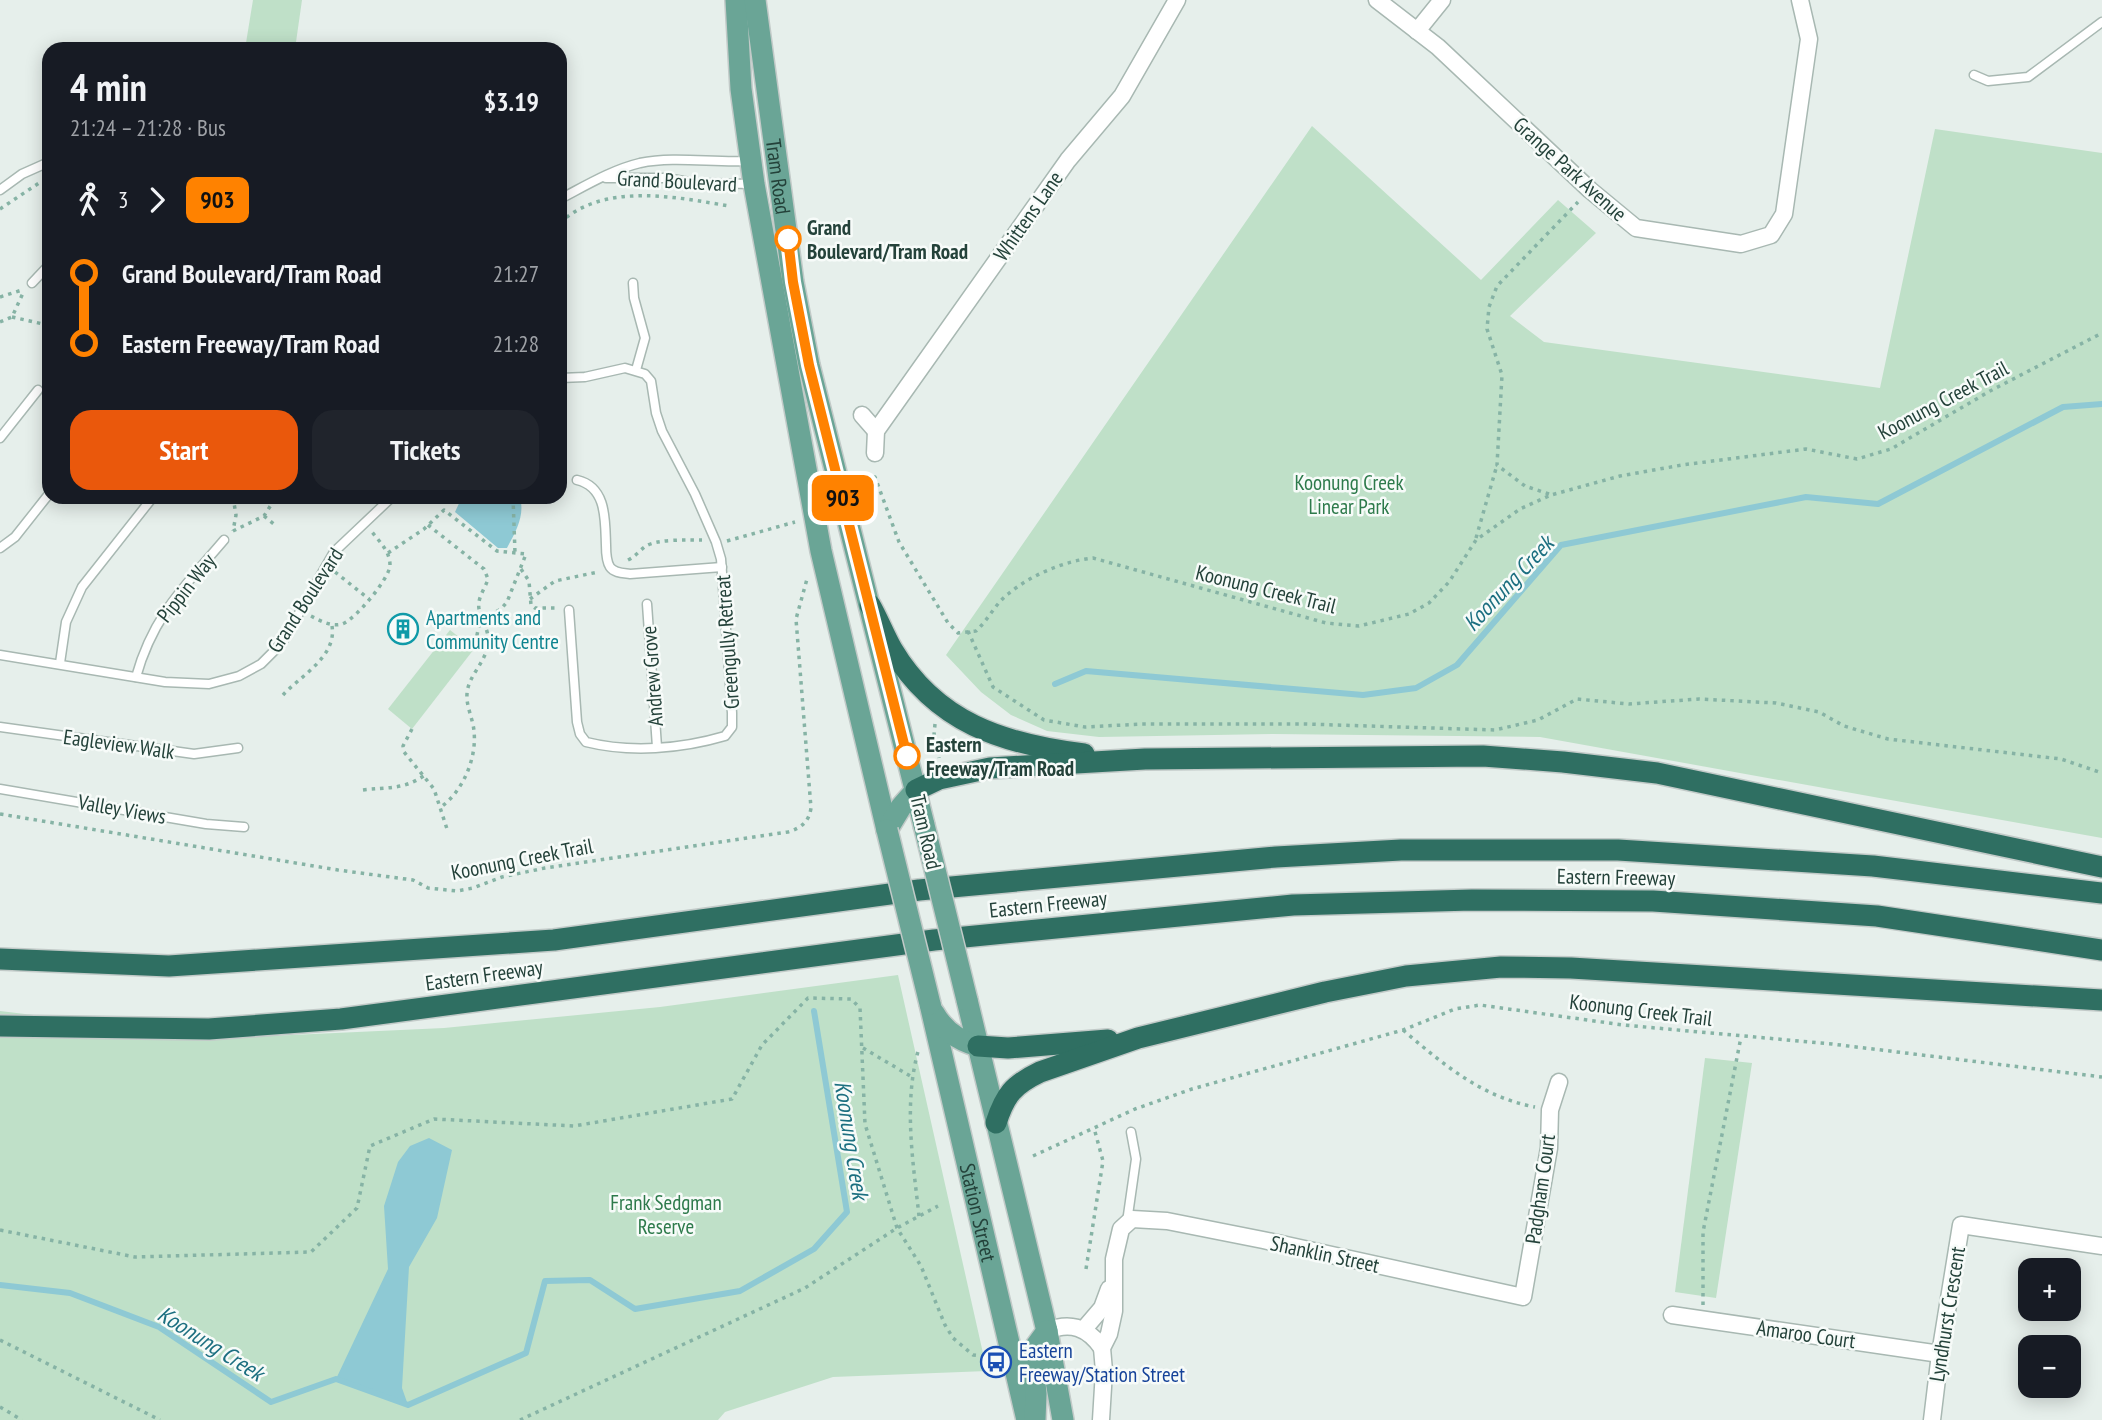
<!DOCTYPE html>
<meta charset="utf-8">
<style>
:root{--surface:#171b24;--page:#20242c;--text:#f1f3f6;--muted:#9ea1a6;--accent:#ea580c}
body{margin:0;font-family:"PT Sans Narrow",sans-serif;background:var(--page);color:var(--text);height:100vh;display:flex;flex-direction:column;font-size:26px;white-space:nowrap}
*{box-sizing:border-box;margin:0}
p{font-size:23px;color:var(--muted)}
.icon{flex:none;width:38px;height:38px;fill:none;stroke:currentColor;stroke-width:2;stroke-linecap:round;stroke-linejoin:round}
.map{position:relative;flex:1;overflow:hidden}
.panel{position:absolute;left:42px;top:42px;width:525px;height:462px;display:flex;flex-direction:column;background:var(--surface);border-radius:21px;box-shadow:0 4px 18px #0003}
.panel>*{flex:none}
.badge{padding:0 14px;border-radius:10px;font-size:24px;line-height:46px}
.tools{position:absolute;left:2018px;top:1258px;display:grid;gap:14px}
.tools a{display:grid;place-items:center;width:63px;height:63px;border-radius:14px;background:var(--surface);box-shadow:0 4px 18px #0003;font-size:35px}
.map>.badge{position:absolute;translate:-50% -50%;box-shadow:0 0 0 4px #fff}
.legs{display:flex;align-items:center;gap:10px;height:77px;padding:0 28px;font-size:23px}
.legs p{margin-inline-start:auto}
.overview{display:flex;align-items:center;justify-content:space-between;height:119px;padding:0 28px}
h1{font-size:38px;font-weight:700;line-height:52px}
.button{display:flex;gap:14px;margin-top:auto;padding:14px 28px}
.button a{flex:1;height:80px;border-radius:21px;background:var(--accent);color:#fff;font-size:28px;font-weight:700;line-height:80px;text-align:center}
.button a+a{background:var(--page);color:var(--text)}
ul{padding:0 28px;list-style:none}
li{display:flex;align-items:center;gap:24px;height:70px;font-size:26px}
li i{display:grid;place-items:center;width:10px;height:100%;margin:0 9px;background:currentColor}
li i::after{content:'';width:18px;height:18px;margin:-9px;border:5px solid;border-radius:50%;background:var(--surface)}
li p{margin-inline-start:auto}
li:first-child i{background:linear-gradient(#0000 50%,currentColor 0)}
li:last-child i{background:linear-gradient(currentColor 50%,#0000 0)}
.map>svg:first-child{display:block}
.green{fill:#bfe0c8}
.water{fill:#8ec9d4}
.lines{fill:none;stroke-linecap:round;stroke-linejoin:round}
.stream{stroke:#8ec9d4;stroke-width:6}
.lane-casing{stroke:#a8b8b2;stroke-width:11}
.street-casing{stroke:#a8b8b2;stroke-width:19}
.primary-casing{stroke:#c2cac8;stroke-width:24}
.highway-casing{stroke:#c2cac8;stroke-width:24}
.path{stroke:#86b3a5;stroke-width:3.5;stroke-dasharray:3.5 5;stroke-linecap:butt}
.lane{stroke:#fff;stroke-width:8}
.street{stroke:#fff;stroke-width:16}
.primary{stroke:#6aa596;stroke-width:21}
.highway{stroke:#2f6f62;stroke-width:21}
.primary-bridge-casing{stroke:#c2cac8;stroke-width:24;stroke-linecap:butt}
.primary-bridge{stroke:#6aa596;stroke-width:21}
.line-1-casing{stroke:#fff;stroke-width:16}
.line-1{stroke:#ff8200;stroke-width:10}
.stop-1-dot{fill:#fff;stroke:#ff8200;stroke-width:3.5}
.labels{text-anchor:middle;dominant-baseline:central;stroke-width:5;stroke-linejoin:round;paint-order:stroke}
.street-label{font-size:21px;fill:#24423a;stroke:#f7fbf9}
.stop-label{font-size:21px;font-weight:bold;fill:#24423a;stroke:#f7fbf9;text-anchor:start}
.park-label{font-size:21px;fill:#2d7a4b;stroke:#f7fbf9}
.culture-label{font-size:21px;fill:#0d838f;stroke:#f7fbf9;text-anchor:start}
.transit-label{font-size:21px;fill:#164399;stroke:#f7fbf9;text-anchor:start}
.water-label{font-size:23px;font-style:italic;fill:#1c6f80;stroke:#f7fbf9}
</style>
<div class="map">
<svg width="2102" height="1420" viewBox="0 0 2102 1420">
<rect width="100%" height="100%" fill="#e6efeb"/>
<g class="green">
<polygon points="253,0 302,0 295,49 245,49"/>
<polygon points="1312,126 1481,280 1558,200 1596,233 1510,316 1544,342 1880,388 1935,129 2102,153 2102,838 1540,737 1273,734 1099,737 1047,731 1011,715 981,692 946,655"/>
<polygon points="450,630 474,649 412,729 388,709"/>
<polygon points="898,975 987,1371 833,1377 725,1412 718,1420 0,1420 0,1011 224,1038 444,1028 660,1007"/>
<polygon points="1705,1058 1752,1063 1716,1298 1675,1292"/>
</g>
<g class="water">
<path d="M462 497H520C525 516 516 531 507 548H498L455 512Z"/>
<polygon points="429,1138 452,1150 437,1218 409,1267 402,1388 408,1405 336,1379 388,1269 384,1206 398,1162 410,1146"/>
</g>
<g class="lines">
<g class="stream">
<polyline points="1055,684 1086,671 1363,695 1416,688 1457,665 1561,545 1806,497 1878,504 2063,407 2102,404"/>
<polyline points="0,1285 70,1293 159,1327 271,1402 336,1379 408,1405 526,1353 545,1281 590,1280 635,1309 740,1291 814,1249 847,1212 814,1011"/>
</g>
<g class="lane-casing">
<g id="lane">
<polyline points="1974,75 1988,81 2028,77 2102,22"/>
<polyline points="606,178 666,178 695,183 754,184"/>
<polyline points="0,190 22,174 49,162"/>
<path d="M560 199C585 186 611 170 640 163 675 156 713 163 748 161"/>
<polyline points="32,283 49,265"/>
<polyline points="633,283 634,298 645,338 636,370"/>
<path d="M560 378 585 377 625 368 645 374 651 381 656 413 662 431 695 494 716 542 721 559 732 713V727L725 736C681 749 630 753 586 742L580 734 577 722 569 610"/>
<polyline points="0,438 38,390"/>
<path d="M577 480C607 487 605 520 606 545 606 551 606 561 610 567 614 573 623 573 630 574L722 567"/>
<polyline points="0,548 15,537 49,494"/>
<polyline points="647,604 657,747"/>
<polyline points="0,655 165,682 209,684 239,676 261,664 282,643 334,552 392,497"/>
<polyline points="60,663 66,622 82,587 153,497"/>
<path d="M136 677C153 616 184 587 224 540"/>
<polyline points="0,727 194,754 238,748"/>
<polyline points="0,789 206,824 244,827"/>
<polyline points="1127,1222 1136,1159 1131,1132"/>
</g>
</g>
<g class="street-casing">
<g id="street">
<polyline points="1377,0 1438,47 1590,190 1636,228 1741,244 1771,235 1784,214 1809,39 1800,0"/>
<polyline points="1417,31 1442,0"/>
<polyline points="862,415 876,431"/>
<polyline points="875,453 876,431 1068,160 1122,96 1177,0"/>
<polyline points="1672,1315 1940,1354"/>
<polyline points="1084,1329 1102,1308 1109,1289"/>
<path d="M1047 1331C1071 1321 1088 1328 1102 1348"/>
<polyline points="1101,1420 1104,1371 1102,1348 1109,1334 1114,1311 1114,1259 1121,1229 1132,1219 1167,1221 1263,1240 1523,1297 1549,1148 1550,1110 1559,1082"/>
<polyline points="1932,1420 1940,1354 1961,1225 2102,1246"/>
</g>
</g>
<g class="primary-casing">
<g id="primary">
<polyline points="736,0 741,89 754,184 821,551 887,830"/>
<path id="s1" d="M755 0 793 282 809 365 924 825"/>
<polyline points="887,830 901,807 916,790"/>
<polyline points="967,1000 1047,1331 1063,1420"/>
<path id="s2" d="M930 1004 1027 1420"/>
<path d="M934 1013C944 1031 959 1041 978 1046"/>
<polyline points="1035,1420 1036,1394 1033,1361 1036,1346 1047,1331"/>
</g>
</g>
<g class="highway-casing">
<g id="highway">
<path d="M870 605C878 619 884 635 892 649 936 723 1003 744 1084 754"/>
<polyline points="916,790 939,779 990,768 1145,759 1483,756 1563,762 1657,773 2102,867"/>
<polyline points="0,959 169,966 554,940 919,890 1276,857 1401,850 1618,850 1873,866 2102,893"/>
<polyline points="0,1026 209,1029 341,1019 934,940 1293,905 1472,900 1653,901 1877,916 2102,950"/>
<polyline points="978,1046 1008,1048 1108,1040"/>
<path d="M996 1123C1005 1095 1013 1085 1040 1072L1138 1038 1325 992 1406 976 1501 967 1571 968 2102 1000"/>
</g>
</g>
<g class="path">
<polyline points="0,209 39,183 49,182"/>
<path d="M560 223C603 182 676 197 729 206"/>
<polyline points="0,297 22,290"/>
<polyline points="12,317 43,324 49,337"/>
<polyline points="0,322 12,317 23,293"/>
<path d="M857 482 875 477 899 542 948 623 958 633 976 631C988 620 996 603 1008 594 1031 575 1064 561 1093 558L1326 623 1359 626 1409 614 1429 603 1449 582 1476 540 1520 509 1551 495 1620 476 1682 465 1806 449 1857 459 1891 449 1990 391 2102 333"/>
<polyline points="1549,494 1525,486 1497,465 1502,375 1487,329 1489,307 1497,286 1578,202"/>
<polyline points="233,497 236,515 233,531"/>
<polyline points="513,497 515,553"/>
<polyline points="264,516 275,525"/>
<path d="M428 525 484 569 488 579C485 589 477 598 479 609 482 622 490 631 488 645 485 663 468 676 467 694 466 706 473 719 474 731 477 758 463 791 441 807"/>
<polyline points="233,531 264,516 276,497"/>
<polyline points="1476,538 1497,465"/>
<polyline points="727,541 795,522"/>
<polyline points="388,553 424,529 444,510 497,551 526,554 507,602 501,609 480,621 474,649"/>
<path d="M628 560C636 556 639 551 646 546 657 539 688 540 702 540"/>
<polyline points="521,569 529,581 531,605 535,608 556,608"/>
<polyline points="335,572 369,599"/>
<polyline points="530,599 555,581 598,572"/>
<path d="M311 616C321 621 331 627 342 624 355 620 390 578 390 565 390 552 380 542 372 532"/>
<polyline points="968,631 993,687 1044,720 1085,727 1142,724 1305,724 1495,730 1538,720 1577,699 1629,704 1699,699 1776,703 1819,712 1844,726 1888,739 2061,759 2102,773"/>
<path d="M283 695C300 676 337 657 332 626"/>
<polyline points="935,724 934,735 939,758"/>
<polyline points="412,729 403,746 404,752 434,789 448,832"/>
<path d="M363 790C387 787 404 790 425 775"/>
<path d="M0 814 338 870 413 880 428 888 457 891 473 888 502 877 545 868 788 832C801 828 809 822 811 808L796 619 807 579"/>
<path d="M1403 1030C1443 1064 1481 1097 1535 1107"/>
<polyline points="863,1048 912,1077"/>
<polyline points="1033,1156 1135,1109 1192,1089 1403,1030 1455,1009 1480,1005 1623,1025 1832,1044 2102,1077"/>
<path d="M919 1216C913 1161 903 1102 919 1048"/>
<polyline points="0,1230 135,1257 311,1252 357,1208 370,1146 434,1119 574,1126 732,1099 762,1045 808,998 851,999 860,1008 865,1124 897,1228 921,1266 945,1325 953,1338 973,1355 991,1357"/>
<polyline points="1086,1269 1103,1161 1094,1128"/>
<polyline points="1703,1305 1703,1232 1741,1037"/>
<polyline points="0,1340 160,1420"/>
<polyline points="0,1407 22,1420"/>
<polyline points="520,1420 805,1288 897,1228 938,1206"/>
</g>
<use href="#lane" class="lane"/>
<use href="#street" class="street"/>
<use href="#primary" class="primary"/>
<use href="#highway" class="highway"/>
<g class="primary-bridge-casing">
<g id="primary-bridge">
<polyline points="924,825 967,1000"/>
<polyline points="887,830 930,1004"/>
</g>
</g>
<use href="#primary-bridge" class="primary-bridge"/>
</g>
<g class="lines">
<g class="line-1-casing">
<polyline id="line-1" points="788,239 793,282 809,365 907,756"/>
</g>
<use href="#line-1" class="line-1"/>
</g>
<defs>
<g id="building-ring" transform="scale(1.575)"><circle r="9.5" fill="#f7fbf9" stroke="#0f9aa8" stroke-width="1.5"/><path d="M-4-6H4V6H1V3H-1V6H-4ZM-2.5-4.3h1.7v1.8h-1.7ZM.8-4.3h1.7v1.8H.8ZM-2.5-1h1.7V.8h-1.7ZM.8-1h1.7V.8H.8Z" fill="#0f9aa8"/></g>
<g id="bus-ring" transform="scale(1.575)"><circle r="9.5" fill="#f7fbf9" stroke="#1a4fb4" stroke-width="1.5"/><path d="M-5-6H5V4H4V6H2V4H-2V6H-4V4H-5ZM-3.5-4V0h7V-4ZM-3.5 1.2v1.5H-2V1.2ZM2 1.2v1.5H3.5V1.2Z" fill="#1a4fb4"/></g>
</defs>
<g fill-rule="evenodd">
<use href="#building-ring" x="403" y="629"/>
<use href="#bus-ring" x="996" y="1362"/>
</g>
<g class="stop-1-dot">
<circle cx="788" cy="239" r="12"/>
<circle cx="907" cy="756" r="12"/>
</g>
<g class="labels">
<g class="street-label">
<text transform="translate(1570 169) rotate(42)">Grange Park Avenue</text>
<text stroke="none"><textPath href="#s1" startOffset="178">Tram Road</textPath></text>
<text transform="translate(677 181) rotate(3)">Grand Boulevard</text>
<text transform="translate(1028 216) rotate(-55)">Whittens Lane</text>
<text transform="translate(1943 400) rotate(-28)">Koonung Creek Trail</text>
<text transform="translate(186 588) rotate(-52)">Pippin Way</text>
<text transform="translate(1266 589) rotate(14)">Koonung Creek Trail</text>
<text transform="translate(305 600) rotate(-57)">Grand Boulevard</text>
<text transform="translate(727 642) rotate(-94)">Greengully Retreat</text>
<text transform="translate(652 676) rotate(-94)">Andrew Grove</text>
<text transform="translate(119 744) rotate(8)">Eagleview Walk</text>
<text transform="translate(122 809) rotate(10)">Valley Views</text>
<text transform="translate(926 832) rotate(77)">Tram Road</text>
<text transform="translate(522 859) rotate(-11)">Koonung Creek Trail</text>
<text transform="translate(1616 877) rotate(1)">Eastern Freeway</text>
<text transform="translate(1048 904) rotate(-6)">Eastern Freeway</text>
<text transform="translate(484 975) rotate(-8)">Eastern Freeway</text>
<text transform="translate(1641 1010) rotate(7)">Koonung Creek Trail</text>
<text transform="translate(1540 1189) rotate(-82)">Padgham Court</text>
<text stroke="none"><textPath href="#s2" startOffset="214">Station Street</textPath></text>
<text transform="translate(1325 1254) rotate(12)">Shanklin Street</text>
<text transform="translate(1947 1314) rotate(-81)">Lyndhurst Crescent</text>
<text transform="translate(1806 1334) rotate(8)">Amaroo Court</text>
</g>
<g class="stop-label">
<text x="807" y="227">Grand<tspan x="807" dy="24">Boulevard/Tram Road</tspan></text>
<text x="926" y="744">Eastern<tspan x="926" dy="24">Freeway/Tram Road</tspan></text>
</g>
<g class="park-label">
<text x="1349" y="482">Koonung Creek<tspan x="1349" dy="24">Linear Park</tspan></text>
<text x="666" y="1202">Frank Sedgman<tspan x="666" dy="24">Reserve</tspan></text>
</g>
<g class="culture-label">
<text x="426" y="617">Apartments and<tspan x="426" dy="24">Community Centre</tspan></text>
</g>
<g class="transit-label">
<text x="1019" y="1350">Eastern<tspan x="1019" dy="24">Freeway/Station Street</tspan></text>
</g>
<g class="water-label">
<text transform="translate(1508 583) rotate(-47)">Koonung Creek</text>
<text transform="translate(852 1140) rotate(81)">Koonung Creek</text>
<text transform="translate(211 1343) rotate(32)">Koonung Creek</text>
</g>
</g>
</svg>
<div class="tools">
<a>+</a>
<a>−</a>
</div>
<b class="badge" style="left:843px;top:498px;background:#ff8200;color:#111">903</b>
<section class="panel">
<div class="overview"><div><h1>4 min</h1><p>21:24 – 21:28 · Bus</p></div><b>$3.19</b></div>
<div class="legs"><svg class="icon" aria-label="walk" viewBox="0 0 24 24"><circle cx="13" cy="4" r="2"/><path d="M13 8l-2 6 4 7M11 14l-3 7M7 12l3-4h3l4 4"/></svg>3<svg class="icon" aria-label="forward" viewBox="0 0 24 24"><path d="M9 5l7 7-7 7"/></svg><b class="badge" style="background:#ff8200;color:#111">903</b></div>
<ul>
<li><i style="color:#ff8200"></i><b>Grand Boulevard/Tram Road</b><p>21:27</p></li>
<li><i style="color:#ff8200"></i><b>Eastern Freeway/Tram Road</b><p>21:28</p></li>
</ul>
<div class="button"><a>Start</a><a>Tickets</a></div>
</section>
</div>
